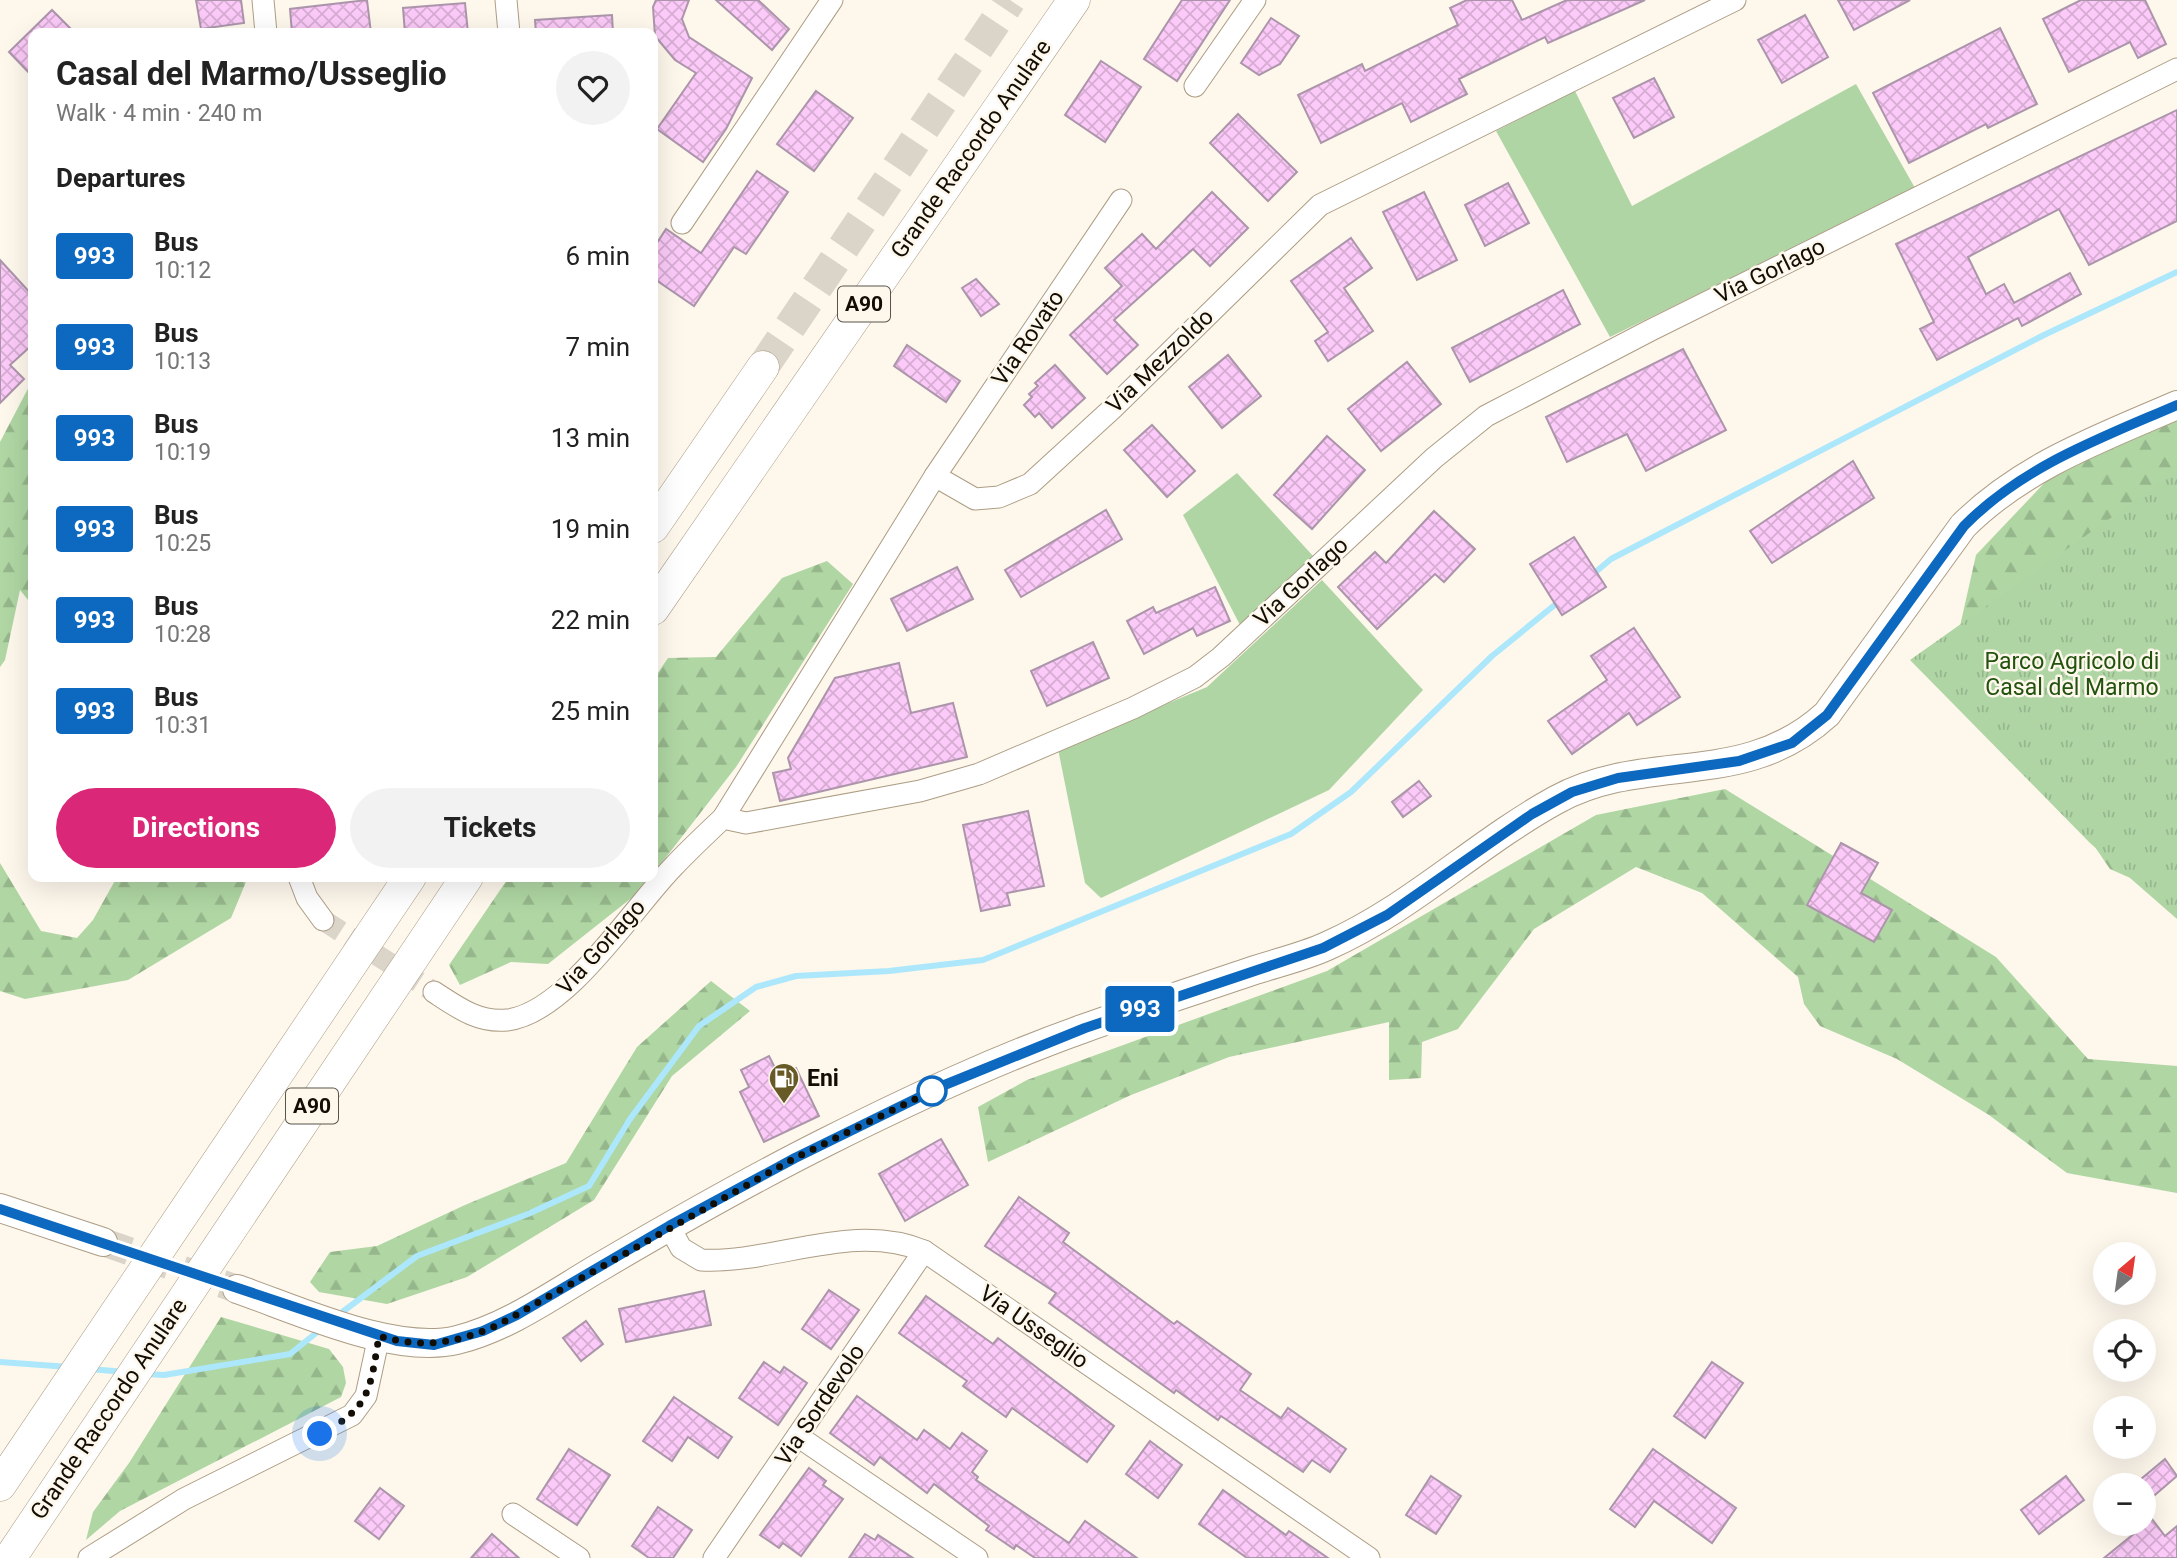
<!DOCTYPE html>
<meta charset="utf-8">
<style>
:root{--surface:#fff;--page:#f2f2f2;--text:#222;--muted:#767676;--accent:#db2777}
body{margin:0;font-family:Roboto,sans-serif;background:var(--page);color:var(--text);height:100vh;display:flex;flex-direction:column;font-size:26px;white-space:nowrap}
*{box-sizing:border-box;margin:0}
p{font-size:23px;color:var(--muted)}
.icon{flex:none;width:38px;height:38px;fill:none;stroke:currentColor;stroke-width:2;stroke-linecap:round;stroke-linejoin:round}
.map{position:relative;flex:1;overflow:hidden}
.drawer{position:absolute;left:28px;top:28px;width:630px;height:854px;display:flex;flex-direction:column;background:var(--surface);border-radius:14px;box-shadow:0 7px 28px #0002}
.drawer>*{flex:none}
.badge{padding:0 14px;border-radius:5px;font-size:24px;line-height:46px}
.needle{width:46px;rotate:29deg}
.controls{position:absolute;left:2093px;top:1242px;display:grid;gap:14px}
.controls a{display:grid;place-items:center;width:63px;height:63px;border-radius:50%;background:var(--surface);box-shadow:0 7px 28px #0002;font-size:35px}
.you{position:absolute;width:35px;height:35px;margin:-18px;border:5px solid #fff;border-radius:50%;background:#1a73e8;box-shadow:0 0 0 10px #1a73e833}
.map>.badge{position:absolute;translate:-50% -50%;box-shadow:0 0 0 4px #fff}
h2{padding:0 28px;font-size:26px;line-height:63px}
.round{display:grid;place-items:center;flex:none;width:74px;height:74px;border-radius:37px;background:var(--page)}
.overview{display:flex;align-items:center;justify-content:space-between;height:119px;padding:0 28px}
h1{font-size:33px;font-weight:700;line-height:52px}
.cta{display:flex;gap:14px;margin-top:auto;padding:14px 28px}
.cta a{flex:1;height:80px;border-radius:42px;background:var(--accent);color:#fff;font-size:28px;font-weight:700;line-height:80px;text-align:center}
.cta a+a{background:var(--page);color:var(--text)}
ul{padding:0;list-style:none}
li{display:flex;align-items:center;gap:21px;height:91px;padding:0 28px}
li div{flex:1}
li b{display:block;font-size:26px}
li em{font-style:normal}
li .badge{min-width:77px;font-weight:700;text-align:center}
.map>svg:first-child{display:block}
.grass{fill:#b0d5a5}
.forest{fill:url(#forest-firs)}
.park{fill:url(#park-tufts)}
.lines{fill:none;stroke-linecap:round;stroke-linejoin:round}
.stream{stroke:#ade7fb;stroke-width:6}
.building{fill:url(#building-cross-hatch);stroke:#ac95aa;stroke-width:2}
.minor-tunnel{stroke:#dad4c9;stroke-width:21;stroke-dasharray:21 10;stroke-linecap:butt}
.major-tunnel{stroke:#dad4c9;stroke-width:28;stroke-dasharray:28 14;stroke-linecap:butt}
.highway-tunnel{stroke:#dad4c9;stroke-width:32;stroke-dasharray:32 16;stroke-linecap:butt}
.minor-casing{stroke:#ad9d84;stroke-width:23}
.major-casing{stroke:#ad9d84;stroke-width:30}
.highway-casing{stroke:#ad9d84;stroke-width:33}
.minor{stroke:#fff;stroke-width:21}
.major{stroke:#fff;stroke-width:28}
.highway{stroke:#fff;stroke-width:32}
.line-casing{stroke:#fff;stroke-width:16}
.line{stroke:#0c69bf;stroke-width:10}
.walk{stroke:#130e05;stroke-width:7;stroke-dasharray:0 12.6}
.stop-dot{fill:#fff;stroke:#0c69bf;stroke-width:3.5}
.labels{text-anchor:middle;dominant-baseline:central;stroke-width:5;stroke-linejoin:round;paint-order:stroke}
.shield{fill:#fdf7ec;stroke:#59544a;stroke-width:2}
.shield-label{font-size:21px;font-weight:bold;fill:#130e05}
.street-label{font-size:23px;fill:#130e05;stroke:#fdf7ec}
.park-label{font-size:23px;fill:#22530e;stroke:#fdf7ec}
.poi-label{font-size:23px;font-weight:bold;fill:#130e05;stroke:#fdf7ec;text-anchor:start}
</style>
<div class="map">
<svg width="2177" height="1558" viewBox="0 0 2177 1558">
<defs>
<pattern id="forest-firs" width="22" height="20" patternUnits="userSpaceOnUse" patternTransform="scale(1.75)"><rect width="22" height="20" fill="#afd6a3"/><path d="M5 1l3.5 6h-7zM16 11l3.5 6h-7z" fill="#96b68b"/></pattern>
<pattern id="park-tufts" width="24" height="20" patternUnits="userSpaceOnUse" patternTransform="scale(1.75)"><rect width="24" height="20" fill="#b0d5a5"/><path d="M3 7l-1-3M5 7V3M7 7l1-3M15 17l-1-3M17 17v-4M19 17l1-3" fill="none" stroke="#96b68d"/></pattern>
<pattern id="building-cross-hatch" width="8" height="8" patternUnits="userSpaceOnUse" patternTransform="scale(1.75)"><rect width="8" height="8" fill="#fbcaf8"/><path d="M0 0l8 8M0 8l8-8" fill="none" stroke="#d6acd3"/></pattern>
</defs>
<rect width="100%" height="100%" fill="#fdf7ec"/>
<g class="grass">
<polygon points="1856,84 1915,188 1610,337 1496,131 1575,91 1632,206"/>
<polygon points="1237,473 1314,557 1240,625 1183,515"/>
<polygon points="1322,580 1423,690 1329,790 1101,898 1085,883 1058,749 1207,687"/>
</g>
<g class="forest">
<polygon points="33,379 33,606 20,590 5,660 0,667 0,442"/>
<polygon points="2177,412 2177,513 2153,888 2110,869 1956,644 1976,555 2051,476"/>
<polygon points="827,561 853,584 736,767 653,874 653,680 668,658 716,657 782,578"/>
<polygon points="1725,789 1996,957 2088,1059 2177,1066 2177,1193 2067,1173 1989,1115 1897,1059 1820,1026 1804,1004 1798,977 1702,893 1636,867 1534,929 1458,1029 1422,1042 1421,1078 1389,1080 1389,1022 1229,1057 1131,1095 988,1162 978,1107 1027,1080 1327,971 1596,815"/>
<polygon points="0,863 41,931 77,938 93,920 117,877 248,877 231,918 128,980 25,999 0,991"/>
<polygon points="509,877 651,877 639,892 548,964 511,962 460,985 449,965"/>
<polygon points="711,981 750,1011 672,1076 594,1200 467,1277 387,1304 319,1292 310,1282 330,1252 377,1246 465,1205 566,1163 637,1047"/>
<polygon points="221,1317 329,1349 343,1367 346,1383 341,1397 120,1511 86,1540 93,1512 129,1463"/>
</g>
<polygon class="park" points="2177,471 2177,919 2090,843 1910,660"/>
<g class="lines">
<g class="stream">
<polyline points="1592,575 1611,559 2044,335 2177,272"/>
<polyline points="337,1316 417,1256 528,1214 589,1186 630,1119 699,1026 756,987 796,976 889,971 983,960 1291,834 1351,792 1492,656 1562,599"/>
<polyline points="0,1362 69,1367"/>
<polyline points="90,1369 125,1372"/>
<polyline points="146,1374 164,1375 290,1354 321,1329"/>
</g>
</g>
<g class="building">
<polygon points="196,0 241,0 244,23 201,29"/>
<polygon points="367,0 371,33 292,33 290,9"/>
<polygon points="656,0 689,0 682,19 689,37 752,78 726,129 703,162 657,129 696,73 675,60 655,36 653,7"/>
<polygon points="716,0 758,0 789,29 772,50"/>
<polygon points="1182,0 1230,0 1177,81 1144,59"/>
<polygon points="1467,0 1512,0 1522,20 1567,0 1645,0 1548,43 1545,37 1459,79 1467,94 1411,122 1402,103 1321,143 1298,95 1362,64 1365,71 1458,25 1450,8"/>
<polygon points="1838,0 1910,0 1854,30"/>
<polygon points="2081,0 2145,0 2166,44 2138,58 2130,42 2069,72 2043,19"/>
<polygon points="465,3 468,33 405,33 403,8"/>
<polygon points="52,10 75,33 33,33 33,77 9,52"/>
<polygon points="612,15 613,33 536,33 535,20"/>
<polygon points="1805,15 1828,57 1782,83 1758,40"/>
<polygon points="1271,18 1299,36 1280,64 1259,75 1241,63"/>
<polygon points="2000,28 2037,104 1988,128 1986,124 1909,163 1873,93"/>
<polygon points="1101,61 1141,87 1105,142 1065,115"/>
<polygon points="1654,78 1674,117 1634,138 1613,98"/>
<polygon points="816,91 853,118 814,171 777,144"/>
<polygon points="2177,110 2177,221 2089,265 2059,209 1968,257 1986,294 2004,284 2014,303 2070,273 2081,294 2022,326 2018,318 1937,360 1920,329 1934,322 1896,244"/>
<polygon points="1238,114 1297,172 1268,201 1210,143"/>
<polygon points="757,171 788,192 746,254 734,247 694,306 653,278 653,249 666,229 701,253"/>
<polygon points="1508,183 1529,223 1485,246 1465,205"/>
<polygon points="1212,192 1248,228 1210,266 1193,249 1114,320 1138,345 1107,374 1070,335 1122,286 1105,268 1142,234 1156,249"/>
<polygon points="1424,192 1457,260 1417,280 1383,212"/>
<polygon points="1351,238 1372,268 1344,288 1373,331 1328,361 1315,341 1328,332 1291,281"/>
<polygon points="0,260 33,296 33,344 10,365 24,379 0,403"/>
<polygon points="976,279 999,304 981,316 962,288"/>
<polygon points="1563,290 1580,324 1470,382 1452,348"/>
<polygon points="907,345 960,381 946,402 894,366"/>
<polygon points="1683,349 1726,430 1646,471 1627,434 1567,462 1546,417"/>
<polygon points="1228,355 1261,396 1222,428 1189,387"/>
<polygon points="1407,362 1441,404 1381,451 1348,409"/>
<polygon points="1055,365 1085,398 1052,428 1039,413 1035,417 1024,405 1032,397 1029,394 1038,386 1035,383"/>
<polygon points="1152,425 1195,471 1167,497 1124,450"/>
<polygon points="1327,436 1365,470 1312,529 1274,495"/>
<polygon points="1853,461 1874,498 1772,563 1750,531"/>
<polygon points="1106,510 1122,539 1021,597 1005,570"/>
<polygon points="1434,511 1475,549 1444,582 1435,574 1377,629 1338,587 1375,552 1386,563"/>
<polygon points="1574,537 1606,587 1562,615 1530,564"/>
<polygon points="957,567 973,599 907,631 891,599"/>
<polygon points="1215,587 1230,621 1197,636 1193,628 1144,654 1127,621 1153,607 1156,613"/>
<polygon points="1634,628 1680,697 1637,725 1629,713 1572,754 1548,721 1607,680 1591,656"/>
<polygon points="1093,642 1109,678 1047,706 1031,671"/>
<polygon points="899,663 911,713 953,703 967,757 780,801 773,773 791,769 788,758 835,678"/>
<polygon points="1419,781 1431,796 1403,817 1392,802"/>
<polygon points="1028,811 1044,886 1007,893 1010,905 981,911 963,825"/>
<polygon points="1841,843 1878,863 1861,893 1892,910 1874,942 1807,905"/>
<polygon points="769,1056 779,1076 796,1068 819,1116 764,1142 740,1092 749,1087 741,1070"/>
<polygon points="941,1139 968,1185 905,1221 879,1174"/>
<polygon points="1019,1197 1069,1233 1063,1242 1174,1324 1177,1321 1251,1374 1240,1390 1281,1418 1288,1408 1346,1449 1330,1472 1312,1460 1303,1472 1221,1416 1218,1420 1176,1390 1174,1393 1049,1303 1056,1293 985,1246"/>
<polygon points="829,1290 859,1310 831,1349 802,1329"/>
<polygon points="704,1291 711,1325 626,1342 619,1309"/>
<polygon points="926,1296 993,1344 998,1338 1114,1426 1087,1462 1012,1408 1006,1417 963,1386 967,1381 899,1333"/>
<polygon points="586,1321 603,1344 581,1361 563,1338"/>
<polygon points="764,1362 780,1373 784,1367 807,1383 778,1425 739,1398"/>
<polygon points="1712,1362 1743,1383 1705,1438 1674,1416"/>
<polygon points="857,1396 917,1440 924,1430 950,1449 962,1433 987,1451 972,1472 978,1477 976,1480 1069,1543 1085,1521 1137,1558 1035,1558 1016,1545 1014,1549 986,1530 989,1526 934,1484 927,1493 880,1457 874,1465 830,1433"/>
<polygon points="674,1397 732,1437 718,1458 688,1437 672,1461 643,1441"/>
<polygon points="1150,1441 1182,1465 1158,1498 1126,1474"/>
<polygon points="569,1449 610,1475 577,1525 537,1499"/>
<polygon points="1653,1449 1736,1508 1712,1543 1654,1501 1635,1527 1610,1509"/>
<polygon points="2165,1459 2177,1476 2149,1500 2144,1494 2144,1486 2135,1484"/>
<polygon points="809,1468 826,1481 823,1485 843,1499 801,1556 783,1543 779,1548 760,1535"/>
<polygon points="1431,1476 1461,1496 1436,1534 1406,1515"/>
<polygon points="2066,1476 2084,1500 2039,1534 2021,1510"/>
<polygon points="380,1488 404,1506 379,1539 355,1521"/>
<polygon points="1223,1490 1286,1535 1289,1531 1328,1558 1247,1558 1199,1524"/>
<polygon points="658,1507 692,1530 673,1558 649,1558 632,1546"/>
<polygon points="2152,1519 2165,1536 2177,1526 2177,1558 2104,1558"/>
<polygon points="492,1534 519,1558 471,1558"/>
<polygon points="865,1534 875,1540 878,1535 913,1558 849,1558"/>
</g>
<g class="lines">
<polyline class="minor-tunnel" points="323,920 434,992"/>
<polyline class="major-tunnel" points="103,1242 237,1289"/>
<polyline class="highway-tunnel" points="763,367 1010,0"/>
<g class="minor-casing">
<g id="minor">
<polyline points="263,0 266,33"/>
<polyline points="506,0 509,33"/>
<polyline points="1195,86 1255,0"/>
<polyline points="682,223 832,0"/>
<polyline points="935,476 1121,200"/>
<polyline points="723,818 935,476 975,499 999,497 1030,484 1113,408 1320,205 1735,0"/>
<polyline points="299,877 307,898 323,920"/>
<path d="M434 992C457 1007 478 1023 507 1020 567 1013 632 909 673 867 689 850 706 834 723 818L746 823 920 791 979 774 1133 708 1195 677 1221 657 1434 458 1486 416 1651 330 2177 69"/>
<path d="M669 1226 681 1248 701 1260C774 1264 852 1221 924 1251L1369 1558"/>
<polyline points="799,1437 977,1558"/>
<polyline points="513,1514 579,1558"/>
<polyline points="89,1558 184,1499 352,1415 366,1396 379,1336"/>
<polyline points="714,1558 924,1251"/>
</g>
</g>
<g class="major-casing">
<g id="major">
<polyline points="0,1208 103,1242"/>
<path d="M237 1289C298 1310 394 1355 457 1340 510 1327 558 1291 605 1264 678 1221 752 1179 828 1141 912 1099 997 1059 1085 1028 1140 1008 1196 990 1252 971 1276 963 1303 957 1327 946 1411 909 1476 844 1556 800 1647 750 1743 791 1827 714L1963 526C2023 466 2101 438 2177 405"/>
</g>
</g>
<g class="highway-casing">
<g id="highway">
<polyline points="653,527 763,367"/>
<polyline points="653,609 1074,0"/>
<polyline points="0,1485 410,877"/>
<polyline points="10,1558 467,877"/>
</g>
</g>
<use href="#minor" class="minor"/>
<use href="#major" class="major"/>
<use href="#highway" class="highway"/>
</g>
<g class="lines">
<g class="line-casing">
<path id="line" d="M0 1209 397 1341 434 1345 483 1331 517 1315 669 1226 795 1158 942 1086 1085 1028 1323 948 1387 915 1532 814 1572 792 1618 778 1739 761 1792 743 1827 715 1964 526C2023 466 2101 438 2177 405"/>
</g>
<use href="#line" class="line"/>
<path class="walk" d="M320 1434C371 1408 370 1389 379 1336 423 1349 457 1343 498 1325L795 1158 942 1086 932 1091"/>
</g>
<defs>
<g id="fuel-pin" transform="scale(1.575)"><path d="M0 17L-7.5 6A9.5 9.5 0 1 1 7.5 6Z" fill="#685a27" stroke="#fdf7ec"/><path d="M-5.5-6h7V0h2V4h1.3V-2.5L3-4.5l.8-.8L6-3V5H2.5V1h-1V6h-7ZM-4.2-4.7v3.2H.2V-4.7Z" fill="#fff"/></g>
</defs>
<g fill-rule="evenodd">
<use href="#fuel-pin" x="784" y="1078"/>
</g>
<circle class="stop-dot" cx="932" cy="1091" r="14"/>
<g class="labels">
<g class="shield">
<rect x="838" y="286.5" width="52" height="35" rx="5"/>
<rect x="286" y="1088.5" width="52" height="35" rx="5"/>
</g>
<g class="shield-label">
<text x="864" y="304">A90</text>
<text x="312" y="1106">A90</text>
</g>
<g class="street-label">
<text transform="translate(971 149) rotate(-55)">Grande Raccordo Anulare</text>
<text transform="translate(1770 271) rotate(-26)">Via Gorlago</text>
<text transform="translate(1028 338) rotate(-56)">Via Rovato</text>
<text transform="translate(1160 361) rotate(-44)">Via Mezzoldo</text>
<text transform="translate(1301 582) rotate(-43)">Via Gorlago</text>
<text transform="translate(601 947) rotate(-48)">Via Gorlago</text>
<text transform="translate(1034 1327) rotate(35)">Via Usseglio</text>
<text transform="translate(820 1405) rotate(-56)">Via Sordevolo</text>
<text transform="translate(109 1409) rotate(-56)">Grande Raccordo Anulare</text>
</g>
<g class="park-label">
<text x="2072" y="661">Parco Agricolo di<tspan x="2072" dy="26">Casal del Marmo</tspan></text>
</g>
<g class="poi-label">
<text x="807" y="1078">Eni</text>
</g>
</g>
</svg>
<div class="controls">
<a><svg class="needle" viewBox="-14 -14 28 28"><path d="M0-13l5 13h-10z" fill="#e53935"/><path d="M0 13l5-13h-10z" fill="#767676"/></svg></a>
<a><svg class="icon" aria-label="locate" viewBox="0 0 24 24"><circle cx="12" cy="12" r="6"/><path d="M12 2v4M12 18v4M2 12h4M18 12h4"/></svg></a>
<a>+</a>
<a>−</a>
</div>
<div class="you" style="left:320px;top:1434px"></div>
<b class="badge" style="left:1140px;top:1009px;background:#0c69bf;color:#fff">993</b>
<section class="drawer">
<div class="overview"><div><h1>Casal del Marmo/Usseglio</h1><p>Walk · 4 min · 240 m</p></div><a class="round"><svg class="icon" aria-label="heart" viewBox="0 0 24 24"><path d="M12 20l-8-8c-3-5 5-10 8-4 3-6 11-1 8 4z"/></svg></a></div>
<h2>Departures</h2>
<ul>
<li><span class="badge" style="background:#0c69bf;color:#fff">993</span><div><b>Bus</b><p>10:12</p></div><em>6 min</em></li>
<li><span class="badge" style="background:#0c69bf;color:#fff">993</span><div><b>Bus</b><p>10:13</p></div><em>7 min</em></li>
<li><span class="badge" style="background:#0c69bf;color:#fff">993</span><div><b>Bus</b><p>10:19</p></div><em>13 min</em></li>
<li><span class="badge" style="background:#0c69bf;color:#fff">993</span><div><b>Bus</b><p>10:25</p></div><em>19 min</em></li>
<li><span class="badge" style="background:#0c69bf;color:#fff">993</span><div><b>Bus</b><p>10:28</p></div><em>22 min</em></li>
<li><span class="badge" style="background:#0c69bf;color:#fff">993</span><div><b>Bus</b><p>10:31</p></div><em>25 min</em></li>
</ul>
<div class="cta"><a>Directions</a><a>Tickets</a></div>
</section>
</div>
